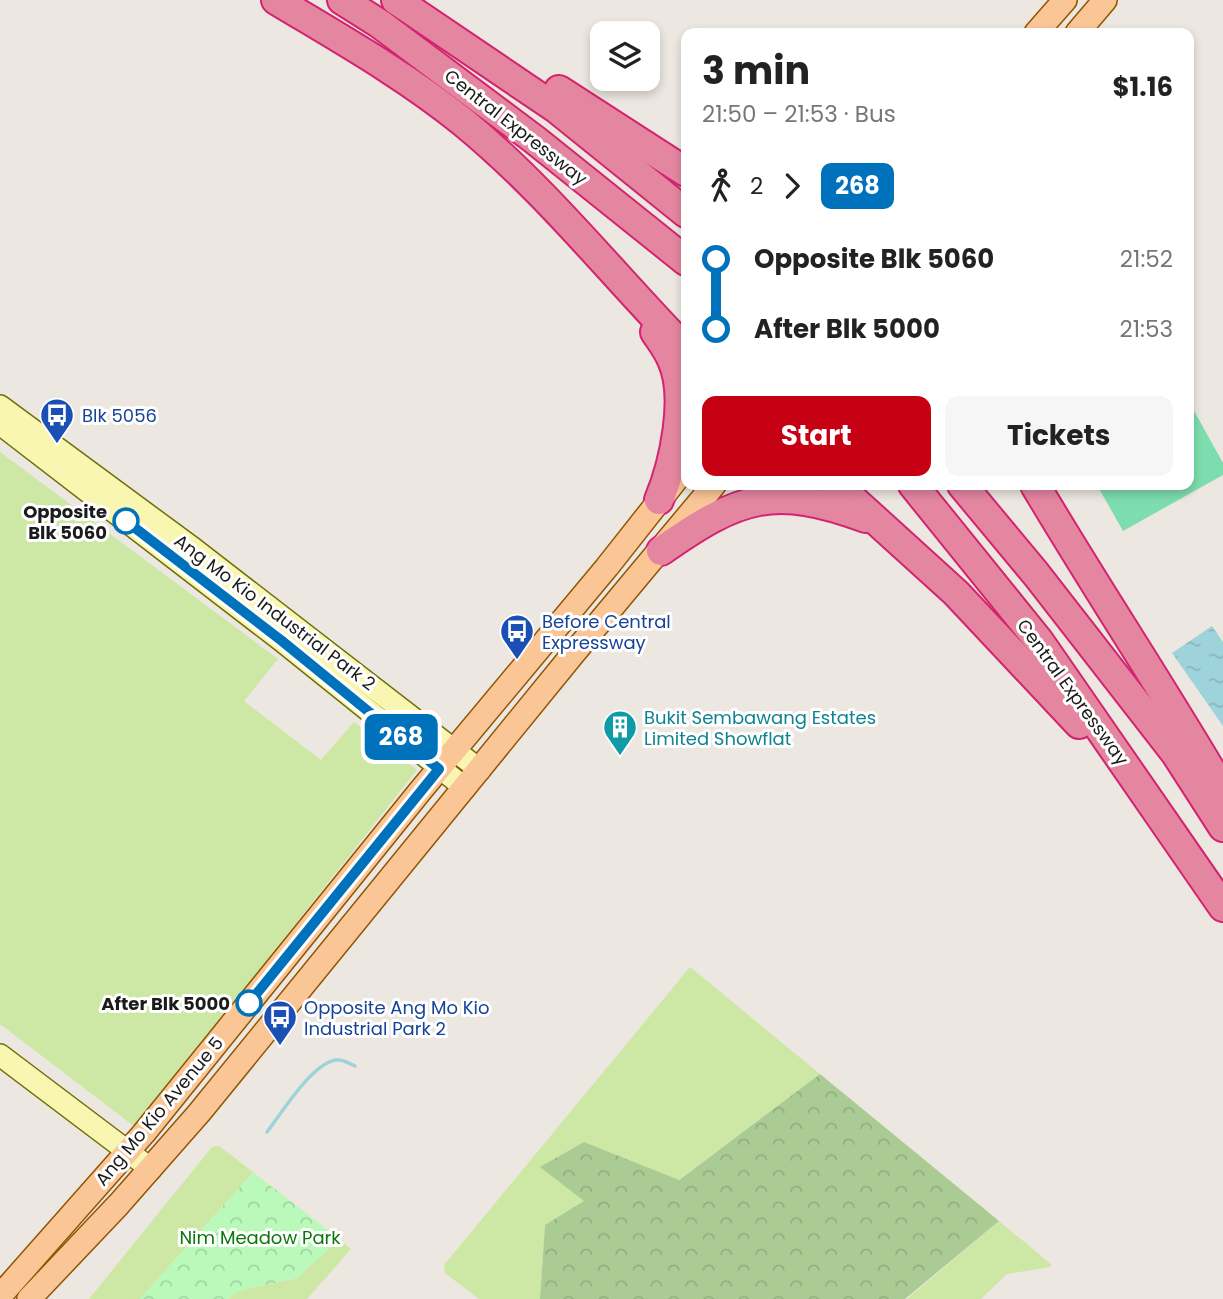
<!DOCTYPE html>
<meta charset="utf-8">
<style>
:root{--surface:#fff;--page:#f6f6f6;--text:#222;--muted:#767676;--accent:#c50113}
body{margin:0;font-family:Poppins,sans-serif;background:var(--page);color:var(--text);height:100vh;display:flex;flex-direction:column;font-size:26px;white-space:nowrap}
*{box-sizing:border-box;margin:0}
p{font-size:23px;color:var(--muted)}
.icon{flex:none;width:38px;height:38px;fill:none;stroke:currentColor;stroke-width:2;stroke-linecap:round;stroke-linejoin:round}
.map{position:relative;flex:1;overflow:hidden}
.panel{position:absolute;left:681px;top:28px;width:513px;height:462px;display:flex;flex-direction:column;background:var(--surface);border-radius:14px;box-shadow:0 4px 10px #0003}
.panel>*{flex:none}
.badge{padding:0 14px;border-radius:10px;font-size:24px;line-height:46px}
.controls{position:absolute;left:590px;top:21px;display:grid;gap:14px}
.controls a{display:grid;place-items:center;width:70px;height:70px;border-radius:14px;background:var(--surface);box-shadow:0 4px 10px #0003;font-size:35px}
.map>.badge{position:absolute;translate:-50% -50%;box-shadow:0 0 0 4px #fff}
.legs{display:flex;align-items:center;gap:10px;height:77px;padding:0 21px;font-size:23px}
.legs p{margin-inline-start:auto}
.headline{display:flex;align-items:center;justify-content:space-between;height:119px;padding:0 21px}
h1{font-size:38px;font-weight:700;line-height:52px}
.button{display:flex;gap:14px;margin-top:auto;padding:14px 21px}
.button a{flex:1;height:80px;border-radius:14px;background:var(--accent);color:#fff;font-size:28px;font-weight:700;line-height:80px;text-align:center}
.button a+a{background:var(--page);color:var(--text)}
ul{padding:0 21px;list-style:none}
li{display:flex;align-items:center;gap:24px;height:70px;font-size:26px}
li i{display:grid;place-items:center;width:10px;height:100%;margin:0 9px;background:currentColor}
li i::after{content:'';width:18px;height:18px;margin:-9px;border:5px solid;border-radius:50%;background:var(--surface)}
li p{margin-inline-start:auto}
li:first-child i{background:linear-gradient(#0000 50%,currentColor 0)}
li:last-child i{background:linear-gradient(currentColor 50%,#0000 0)}
.map>svg:first-child{display:block}
.grass{fill:#cce8a4}
.forest{fill:url(#forest-crowns)}
.park{fill:url(#park-crowns)}
.pitch{fill:#7dddaf}
.water{fill:url(#water-ripples)}
.lines{fill:none;stroke-linecap:round;stroke-linejoin:round}
.stream{stroke:#9fd3db;stroke-width:3.5}
.secondary-casing{stroke:#6d6e05;stroke-width:24}
.primary-casing{stroke:#915400;stroke-width:26}
.highway-casing{stroke:#d42370;stroke-width:32}
.secondary{stroke:#f9f6b2;stroke-width:21}
.primary{stroke:#fbc696;stroke-width:23}
.highway{stroke:#e586a1;stroke-width:28}
.line-1-casing{stroke:#fff;stroke-width:16}
.line-1{stroke:#0072bc;stroke-width:10}
.stop-1-dot{fill:#fff;stroke:#0072bc;stroke-width:3.5}
.labels{text-anchor:middle;dominant-baseline:central;stroke-width:6;stroke-linejoin:round;paint-order:stroke}
.street-label{font-size:18px;fill:#1b1b1b;stroke:#fff}
.transit-label{font-size:18px;fill:#164399;stroke:#fff;text-anchor:start}
.stop-label{font-size:18px;font-weight:bold;fill:#1b1b1b;stroke:#fff;text-anchor:end}
.culture-label{font-size:18px;fill:#0d838f;stroke:#fff;text-anchor:start}
.park-label{font-size:18px;fill:#0c760b;stroke:#fff}
</style>
<div class="map">
<svg width="1223" height="1299" viewBox="0 0 1223 1299">
<defs>
<pattern id="forest-crowns" width="20" height="18" patternUnits="userSpaceOnUse" patternTransform="scale(1.75)"><rect width="20" height="18" fill="#aacc94"/><path d="M2 6a3 3 0 1 1 6 0M12 15a3 3 0 1 1 6 0" fill="none" stroke="#92af7f"/></pattern>
<pattern id="park-crowns" width="20" height="18" patternUnits="userSpaceOnUse" patternTransform="scale(1.75)"><rect width="20" height="18" fill="#bbf9bb"/><path d="M2 6a3 3 0 1 1 6 0M12 15a3 3 0 1 1 6 0" fill="none" stroke="#a0d5a0"/></pattern>
<pattern id="water-ripples" width="26" height="14" patternUnits="userSpaceOnUse" patternTransform="scale(1.75)"><rect width="26" height="14" fill="#9fd3db"/><path d="M2 4q2-2 4 0t4 0M15 11q2-2 4 0t4 0" fill="none" stroke="#88b5bb"/></pattern>
</defs>
<rect width="100%" height="100%" fill="#ece7e0"/>
<g class="grass">
<polygon points="0,452 278,659 244,701 321,760 354,722 417,770 135,1127 0,1024"/>
<polygon points="690,967 820,1074 678,1180 584,1142 541,1167 585,1201 545,1225 540,1299 479,1299 445,1273 444,1265"/>
<polygon points="219,1146 253,1172 140,1299 89,1299 212,1147"/>
<polygon points="999,1221 1051,1264 1051,1267 1007,1274 981,1299 907,1299"/>
<polygon points="339,1239 351,1249 307,1299 228,1299 238,1291 297,1278"/>
</g>
<polygon class="forest" points="820,1074 999,1221 905,1299 540,1299 545,1225 584,1201 540,1167 584,1142 679,1180"/>
<polygon class="park" points="253,1172 339,1239 297,1278 238,1291 228,1299 140,1299"/>
<polygon class="pitch" points="1188,400 1223,463 1223,475 1123,531 1097,485 1188,485"/>
<polygon class="water" points="1212,626 1223,642 1223,726 1172,653"/>
<g class="lines">
<path class="stream" d="M267 1132C281 1114 315 1058 339 1060 344 1060 350 1064 355 1066"/>
<g class="secondary-casing">
<g id="secondary">
<polyline points="0,406 194,549 480,770"/>
<polyline points="4,427 282,641 465,788"/>
<polyline points="0,1055 151,1169"/>
</g>
</g>
<g class="primary-casing">
<g id="primary">
<polyline points="1036,33 1065,0"/>
<polyline points="1077,33 1105,0"/>
<polyline points="0,1296 144,1133 421,790 607,567 686,467"/>
<polyline points="29,1299 119,1204 199,1113 573,654 714,485"/>
</g>
</g>
<g class="highway-casing">
<g id="highway">
<path d="M276 0C339 38 405 75 463 122 545 189 612 274 686 350"/>
<polyline points="342,0 380,24 535,140 686,261"/>
<polyline points="396,0 557,109 686,213"/>
<polyline points="559,90 686,172"/>
<path d="M655 332C661 341 668 350 672 360 689 397 674 464 659 500"/>
<polyline points="837,485 956,593 1079,724"/>
<polyline points="913,485 1039,641 1223,907"/>
<polyline points="962,485 1036,574 1176,754 1223,827"/>
<path d="M1035 485C1096 588 1162 687 1223 791"/>
<path d="M661 551C739 496 774 484 866 518"/>
</g>
</g>
<use href="#secondary" class="secondary"/>
<use href="#primary" class="primary"/>
<use href="#highway" class="highway"/>
</g>
<g class="lines">
<g class="line-1-casing">
<polyline id="line-1" points="126,521 282,641 439,769 249,1003"/>
</g>
<use href="#line-1" class="line-1"/>
</g>
<defs>
<g id="bus-pin" transform="scale(1.75)"><path d="M0 17L-7.5 6A9.5 9.5 0 1 1 7.5 6Z" fill="#1a4fb4" stroke="#fff"/><path d="M-5-6H5V4H4V6H2V4H-2V6H-4V4H-5ZM-3.5-4V0h7V-4ZM-3.5 1.2v1.5H-2V1.2ZM2 1.2v1.5H3.5V1.2Z" fill="#fff"/></g>
<g id="building-pin" transform="scale(1.75)"><path d="M0 17L-7.5 6A9.5 9.5 0 1 1 7.5 6Z" fill="#0f9aa8" stroke="#fff"/><path d="M-4-6H4V6H1V3H-1V6H-4ZM-2.5-4.3h1.7v1.8h-1.7ZM.8-4.3h1.7v1.8H.8ZM-2.5-1h1.7V.8h-1.7ZM.8-1h1.7V.8H.8Z" fill="#fff"/></g>
</defs>
<g fill-rule="evenodd">
<use href="#bus-pin" x="57" y="415"/>
<use href="#bus-pin" x="517" y="631"/>
<use href="#building-pin" x="620" y="727"/>
<use href="#bus-pin" x="280" y="1017"/>
</g>
<g class="stop-1-dot">
<circle cx="126" cy="521" r="12"/>
<circle cx="249" cy="1003" r="12"/>
</g>
<g class="labels">
<g class="street-label">
<text transform="translate(516 127) rotate(38)">Central Expressway</text>
<text transform="translate(275 612) rotate(37)">Ang Mo Kio Industrial Park 2</text>
<text transform="translate(1073 692) rotate(54)">Central Expressway</text>
<text transform="translate(159 1111) rotate(-50)">Ang Mo Kio Avenue 5</text>
</g>
<g class="transit-label">
<text x="82" y="415">Blk 5056</text>
<text x="542" y="621">Before Central<tspan x="542" dy="21">Expressway</tspan></text>
<text x="304" y="1007">Opposite Ang Mo Kio<tspan x="304" dy="21">Industrial Park 2</tspan></text>
</g>
<g class="stop-label">
<text x="107" y="511">Opposite<tspan x="107" dy="21">Blk 5060</tspan></text>
<text x="230" y="1003">After Blk 5000</text>
</g>
<g class="culture-label">
<text x="644" y="717">Bukit Sembawang Estates<tspan x="644" dy="21">Limited Showflat</tspan></text>
</g>
<g class="park-label">
<text x="260" y="1237">Nim Meadow Park</text>
</g>
</g>
</svg>
<div class="controls">
<a><svg class="icon" aria-label="layers" viewBox="0 0 24 24"><path d="M12 4l9 5-9 5-9-5zM3 14l9 5 9-5"/></svg></a>
</div>
<b class="badge" style="left:401px;top:737px;background:#0072bc;color:#fff">268</b>
<section class="panel">
<div class="headline"><div><h1>3 min</h1><p>21:50 – 21:53 · Bus</p></div><b>$1.16</b></div>
<div class="legs"><svg class="icon" aria-label="walk" viewBox="0 0 24 24"><circle cx="13" cy="4" r="2"/><path d="M13 8l-2 6 4 7M11 14l-3 7M7 12l3-4h3l4 4"/></svg>2<svg class="icon" aria-label="forward" viewBox="0 0 24 24"><path d="M9 5l7 7-7 7"/></svg><b class="badge" style="background:#0072bc;color:#fff">268</b></div>
<ul>
<li><i style="color:#0072bc"></i><b>Opposite Blk 5060</b><p>21:52</p></li>
<li><i style="color:#0072bc"></i><b>After Blk 5000</b><p>21:53</p></li>
</ul>
<div class="button"><a>Start</a><a>Tickets</a></div>
</section>
</div>
